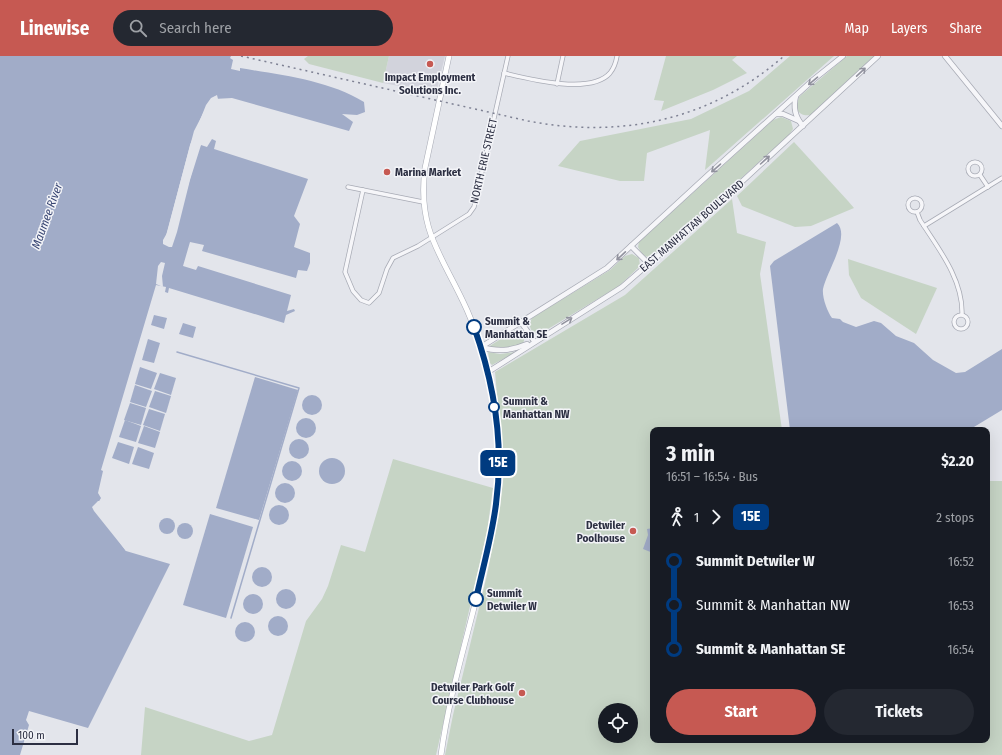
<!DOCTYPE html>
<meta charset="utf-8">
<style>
:root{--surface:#171b24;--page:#242831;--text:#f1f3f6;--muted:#9ea1a6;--accent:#c65952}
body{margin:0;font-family:"Fira Sans Condensed",sans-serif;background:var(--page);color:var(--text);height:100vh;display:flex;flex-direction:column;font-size:15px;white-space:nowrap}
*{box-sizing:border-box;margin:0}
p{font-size:13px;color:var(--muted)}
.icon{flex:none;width:22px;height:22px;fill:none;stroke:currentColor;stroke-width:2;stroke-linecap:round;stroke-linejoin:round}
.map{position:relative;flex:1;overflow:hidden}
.sheet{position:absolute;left:650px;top:371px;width:340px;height:316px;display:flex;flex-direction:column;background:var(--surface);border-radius:8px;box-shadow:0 4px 16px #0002}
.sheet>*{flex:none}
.badge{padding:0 8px;border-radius:6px;font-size:14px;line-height:26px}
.tools{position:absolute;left:598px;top:647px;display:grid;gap:8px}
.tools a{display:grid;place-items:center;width:40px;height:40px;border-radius:50%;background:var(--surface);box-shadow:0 4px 16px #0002;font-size:20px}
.scale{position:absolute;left:12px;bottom:10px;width:66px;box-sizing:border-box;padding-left:4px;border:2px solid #2c2f42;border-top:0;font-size:11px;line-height:14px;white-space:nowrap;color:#2c2f42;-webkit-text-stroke:3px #f3f4f8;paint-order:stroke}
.map>.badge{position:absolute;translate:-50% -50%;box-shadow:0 0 0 2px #fff}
.legs{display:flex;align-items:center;gap:6px;height:44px;padding:0 16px;font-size:13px}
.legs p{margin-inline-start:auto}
.headline{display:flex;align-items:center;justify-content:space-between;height:68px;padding:0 16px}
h1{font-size:22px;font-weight:700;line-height:30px}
.button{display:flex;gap:8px;margin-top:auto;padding:8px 16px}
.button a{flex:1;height:46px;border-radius:24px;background:var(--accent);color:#fff;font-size:16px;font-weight:700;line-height:46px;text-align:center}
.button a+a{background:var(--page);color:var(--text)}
ul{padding:0 16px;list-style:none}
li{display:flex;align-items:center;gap:14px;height:44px;font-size:15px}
li i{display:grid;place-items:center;width:6px;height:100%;margin:0 5px;background:currentColor}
li i::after{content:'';width:10px;height:10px;margin:-5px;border:3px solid;border-radius:50%;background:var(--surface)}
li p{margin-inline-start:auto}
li:first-child i{background:linear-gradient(#0000 50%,currentColor 0)}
li:last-child i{background:linear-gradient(currentColor 50%,#0000 0)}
header{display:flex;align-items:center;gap:24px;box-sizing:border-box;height:56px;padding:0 20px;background:var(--accent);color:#fff}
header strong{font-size:19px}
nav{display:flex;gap:22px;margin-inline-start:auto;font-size:14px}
.search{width:280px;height:36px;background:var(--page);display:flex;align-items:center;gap:10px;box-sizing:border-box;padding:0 14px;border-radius:22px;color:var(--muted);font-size:15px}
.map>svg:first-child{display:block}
.built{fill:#d2d3dc}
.green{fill:#c6d4c5;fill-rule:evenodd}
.water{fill:#a1acc8}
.pier{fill:#e3e5eb}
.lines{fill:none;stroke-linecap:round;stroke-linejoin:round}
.stream{stroke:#a1acc8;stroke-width:1.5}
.minor-casing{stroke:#a8abb5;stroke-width:5}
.tertiary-casing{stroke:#a8abb5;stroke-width:6}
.secondary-casing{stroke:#a8abb5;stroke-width:6}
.minor{stroke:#f6f6f9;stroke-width:3.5}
.tertiary{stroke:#f6f6f9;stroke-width:4.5}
.secondary{stroke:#fff;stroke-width:5}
.rail{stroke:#7e8193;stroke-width:1.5;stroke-dasharray:2 4;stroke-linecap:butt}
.oneway{stroke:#91929e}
.line-1-casing{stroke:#fff;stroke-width:9}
.line-1{stroke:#003b80;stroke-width:6}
.poi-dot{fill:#c65952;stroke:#f3f4f8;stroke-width:1.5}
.stop-1-dot{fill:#fff;stroke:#003b80;stroke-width:2}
.labels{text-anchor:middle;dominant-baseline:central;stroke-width:3;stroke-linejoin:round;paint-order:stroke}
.poi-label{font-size:11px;font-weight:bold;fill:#2c2f42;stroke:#f3f4f8;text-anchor:end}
.street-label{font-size:11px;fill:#2c2f42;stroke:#f3f4f8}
.stop-label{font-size:11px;font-weight:bold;fill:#2c2f42;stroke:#f3f4f8;text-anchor:start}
.water-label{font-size:12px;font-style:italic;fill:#394673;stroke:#f3f4f8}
</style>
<header>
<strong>Linewise</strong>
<div class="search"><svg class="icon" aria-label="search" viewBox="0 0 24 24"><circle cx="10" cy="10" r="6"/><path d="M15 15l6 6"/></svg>Search here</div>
<nav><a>Map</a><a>Layers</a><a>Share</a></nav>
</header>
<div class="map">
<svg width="1002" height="699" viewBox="0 0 1002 699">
<rect width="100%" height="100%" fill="#e3e5eb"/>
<polygon class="built" points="389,0 445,0 436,37 383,27"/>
<g class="green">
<polygon points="308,0 389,0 383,27 309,8 304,3"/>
<polygon points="666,0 737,0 732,4 747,17 713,34 661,55 664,45 654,44"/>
<polygon points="790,0 834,0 705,114 710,74 647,97 644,125 620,125 558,110 580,85 691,63 749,35"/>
<path d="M847 0H874L812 59C804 60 800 59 796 52L799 41Z"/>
<path d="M781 61 791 65 793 73 789 79 655 200C646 203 642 199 638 191L639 186 773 64Z"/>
<polygon points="794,86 848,145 854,152 811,170 795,171 742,150 737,140"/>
<path d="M732 143 737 177 766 186 760 218 782 374H653V684H987V425H1002V699H445L453 659 487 519 499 457 504 417 495 316 625 239ZM605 654H631V680H605Z"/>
<polygon points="632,198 639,202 640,210 619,230 543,276 537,278 532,276 529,268 532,262 610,214 625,200"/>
<polygon points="848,203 937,232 916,278 861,242 849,219"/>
<polygon points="515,274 523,276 525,281 523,288 508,293 488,291"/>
<polygon points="488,296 500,298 516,296 492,309 490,307"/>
<polygon points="393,403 493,432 487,476 436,699 141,699 145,651 249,685 272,679 306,565 322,543 328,530 341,489 365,496"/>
</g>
<g class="water">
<path d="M0 0H231L230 2 233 4 231 13 240 15V12C281 19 328 24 364 46L365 56 357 59 342 58 353 66 349 75 232 42 214 43 209 46 194 75 164 187 171 190 199 91 201 89 207 91 212 83 216 85 214 93 308 123 294 160 300 168 294 191 310 197V207L307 215 298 214 296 222 202 195 204 189 190 186 183 210 196 214 198 210 291 239 287 255 294 253 295 255 286 259 284 267 169 232 168 237 165 236 166 231 156 229 101 414 103 415 98 437 101 442 95 452 126 495 170 508 88 672 29 655 26 664 29 669 20 699H0Z"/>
<path d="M837 167C851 180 826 217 823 233 822 241 827 255 832 262L840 263 843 266 856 271 874 265 881 267 896 280 914 287 933 304 956 317 965 316 1002 293V354L969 374H790L770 210 774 205Z"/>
<polygon points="154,259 167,262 164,273 151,269"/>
<polygon points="183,267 196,271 193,282 179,278"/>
<polygon points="148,283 160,287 154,307 142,304"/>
<polygon points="140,311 157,317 151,333 135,328"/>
<polygon points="160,317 176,322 171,339 154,333"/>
<polygon points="255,321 298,334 259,464 216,452"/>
<polygon points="135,329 152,335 146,351 130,346"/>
<polygon points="155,335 171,340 166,357 149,351"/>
<circle cx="312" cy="349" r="10"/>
<polygon points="130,347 146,352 141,369 124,364"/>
<polygon points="149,353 165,358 160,375 143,369"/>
<circle cx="306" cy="372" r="10"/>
<polygon points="125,364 141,370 136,386 119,381"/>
<polygon points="144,370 160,376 155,392 138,387"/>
<circle cx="299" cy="393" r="10"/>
<polygon points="118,386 134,391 129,408 112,402"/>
<polygon points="138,391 154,397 149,413 132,408"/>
<circle cx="332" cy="415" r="13"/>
<circle cx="292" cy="415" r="10"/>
<circle cx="285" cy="437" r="10"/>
<circle cx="279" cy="459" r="10"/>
<polygon points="210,458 253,471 226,562 183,549"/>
<circle cx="167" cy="470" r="8"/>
<circle cx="185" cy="475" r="8"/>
<polygon points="653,472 653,497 643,493 648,479 647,473"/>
<circle cx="262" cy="521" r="10"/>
<circle cx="286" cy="543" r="10"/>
<circle cx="253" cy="548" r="10"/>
<circle cx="278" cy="570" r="10"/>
<circle cx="245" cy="576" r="10"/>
</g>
<g class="pier">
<polygon points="217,39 218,43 210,47 196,76 167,187 171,187 197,93 200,88 201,89 190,124 177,176 172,191 169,191 163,188 163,184 167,177 190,89 206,49 211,42"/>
<polygon points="161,206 165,207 162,220 163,231 156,228 158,210"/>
<polygon points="98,445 100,445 97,452 127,492 126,495 94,455 92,451"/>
</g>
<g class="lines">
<polyline class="stream" points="177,296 299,332 231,562"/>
<g class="minor-casing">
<g id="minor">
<path d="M504 17C529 23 591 39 610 17 614 12 616 6 617 0"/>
<polyline points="557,28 563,0"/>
<circle cx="975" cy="113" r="7"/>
<polyline points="980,119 988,131"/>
<polyline points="348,131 423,146"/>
<polyline points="363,134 345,216 353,235 361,244 369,247 379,237 387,213 393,202 418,190 469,158 474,151 508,0"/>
<circle cx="915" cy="149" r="7"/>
<path d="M917 156 920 164C938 192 963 223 962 258"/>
<polyline points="924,170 1002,122"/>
<circle cx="961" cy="266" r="7"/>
</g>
</g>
<g class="tertiary-casing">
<g id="tertiary">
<polyline points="945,0 1002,70"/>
<path d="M796 40C793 51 795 61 803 70"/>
<polyline points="776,58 783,58 799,65"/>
<polyline points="631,190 649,208"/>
<polyline points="521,266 534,285"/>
<polyline points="481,291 607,212 707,120 813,24 843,0"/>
<path d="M481 291C498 296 510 295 527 288"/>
<polyline points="488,316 622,231 722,144 878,0"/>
</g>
</g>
<g class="secondary-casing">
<path id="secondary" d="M441 699C456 585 510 477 496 360 491 324 482 288 467 254 443 200 417 176 425 112L449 0"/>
</g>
<use href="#minor" class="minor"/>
<use href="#tertiary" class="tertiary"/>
<use href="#secondary" class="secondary"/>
<path class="rail" d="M241 0 528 65C622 83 711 64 784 0"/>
</g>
<defs><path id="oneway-shaft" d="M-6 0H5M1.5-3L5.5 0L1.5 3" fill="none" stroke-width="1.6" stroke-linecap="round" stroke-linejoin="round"/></defs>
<g class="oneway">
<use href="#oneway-shaft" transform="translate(861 16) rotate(-43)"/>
<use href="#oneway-shaft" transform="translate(813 25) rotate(140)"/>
<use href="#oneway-shaft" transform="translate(765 104) rotate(-42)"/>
<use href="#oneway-shaft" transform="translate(716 112) rotate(139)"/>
<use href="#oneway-shaft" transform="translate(621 200) rotate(137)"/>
<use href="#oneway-shaft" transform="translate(567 265) rotate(-32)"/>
</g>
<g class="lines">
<g class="line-1-casing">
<path id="line-1" d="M474 271C494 327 504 389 496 448 492 480 483 511 476 543"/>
</g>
<use href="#line-1" class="line-1"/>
</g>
<g class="poi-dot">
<circle cx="430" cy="8" r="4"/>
<circle cx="387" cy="116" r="4"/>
<circle cx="633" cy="475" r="4"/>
<circle cx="522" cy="637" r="4"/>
</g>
<g class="stop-1-dot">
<circle cx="474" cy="271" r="7"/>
<circle cx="494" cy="351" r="5"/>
<circle cx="476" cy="543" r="7"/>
</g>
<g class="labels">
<g class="poi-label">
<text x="430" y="21" text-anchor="middle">Impact Employment<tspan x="430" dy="13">Solutions Inc.</tspan></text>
<text x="395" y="116" text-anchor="start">Marina Market</text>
<text x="625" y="469">Detwiler<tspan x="625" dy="13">Poolhouse</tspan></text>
<text x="514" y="631">Detwiler Park Golf<tspan x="514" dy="13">Course Clubhouse</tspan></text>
</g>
<g class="street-label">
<text transform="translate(484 105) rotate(-77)">NORTH ERIE STREET</text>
<text transform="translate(692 170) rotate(-41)">EAST MANHATTAN BOULEVARD</text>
</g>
<g class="stop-label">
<text x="485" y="265">Summit &amp;<tspan x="485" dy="13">Manhattan SE</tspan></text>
<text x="503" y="345">Summit &amp;<tspan x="503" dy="13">Manhattan NW</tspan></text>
<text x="487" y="537">Summit<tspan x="487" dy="13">Detwiler W</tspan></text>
</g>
<g class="water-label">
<text transform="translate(47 160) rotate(-70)">Maumee River</text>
</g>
</g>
</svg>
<div class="tools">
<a><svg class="icon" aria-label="locate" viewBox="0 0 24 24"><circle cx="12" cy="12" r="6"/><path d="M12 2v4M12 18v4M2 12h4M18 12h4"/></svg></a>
</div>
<div class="scale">100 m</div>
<b class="badge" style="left:498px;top:407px;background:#003b80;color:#fff">15E</b>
<section class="sheet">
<div class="headline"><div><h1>3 min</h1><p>16:51 – 16:54 · Bus</p></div><b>$2.20</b></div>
<div class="legs"><svg class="icon" aria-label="walk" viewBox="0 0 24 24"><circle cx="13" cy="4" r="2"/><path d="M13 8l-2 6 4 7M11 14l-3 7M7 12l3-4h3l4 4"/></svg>1<svg class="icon" aria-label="forward" viewBox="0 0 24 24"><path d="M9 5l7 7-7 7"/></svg><b class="badge" style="background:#003b80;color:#fff">15E</b><p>2 stops</p></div>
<ul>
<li><i style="color:#003b80"></i><b>Summit Detwiler W</b><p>16:52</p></li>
<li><i style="color:#003b80"></i><span>Summit &amp; Manhattan NW</span><p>16:53</p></li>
<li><i style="color:#003b80"></i><b>Summit &amp; Manhattan SE</b><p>16:54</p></li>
</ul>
<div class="button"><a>Start</a><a>Tickets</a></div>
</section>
</div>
